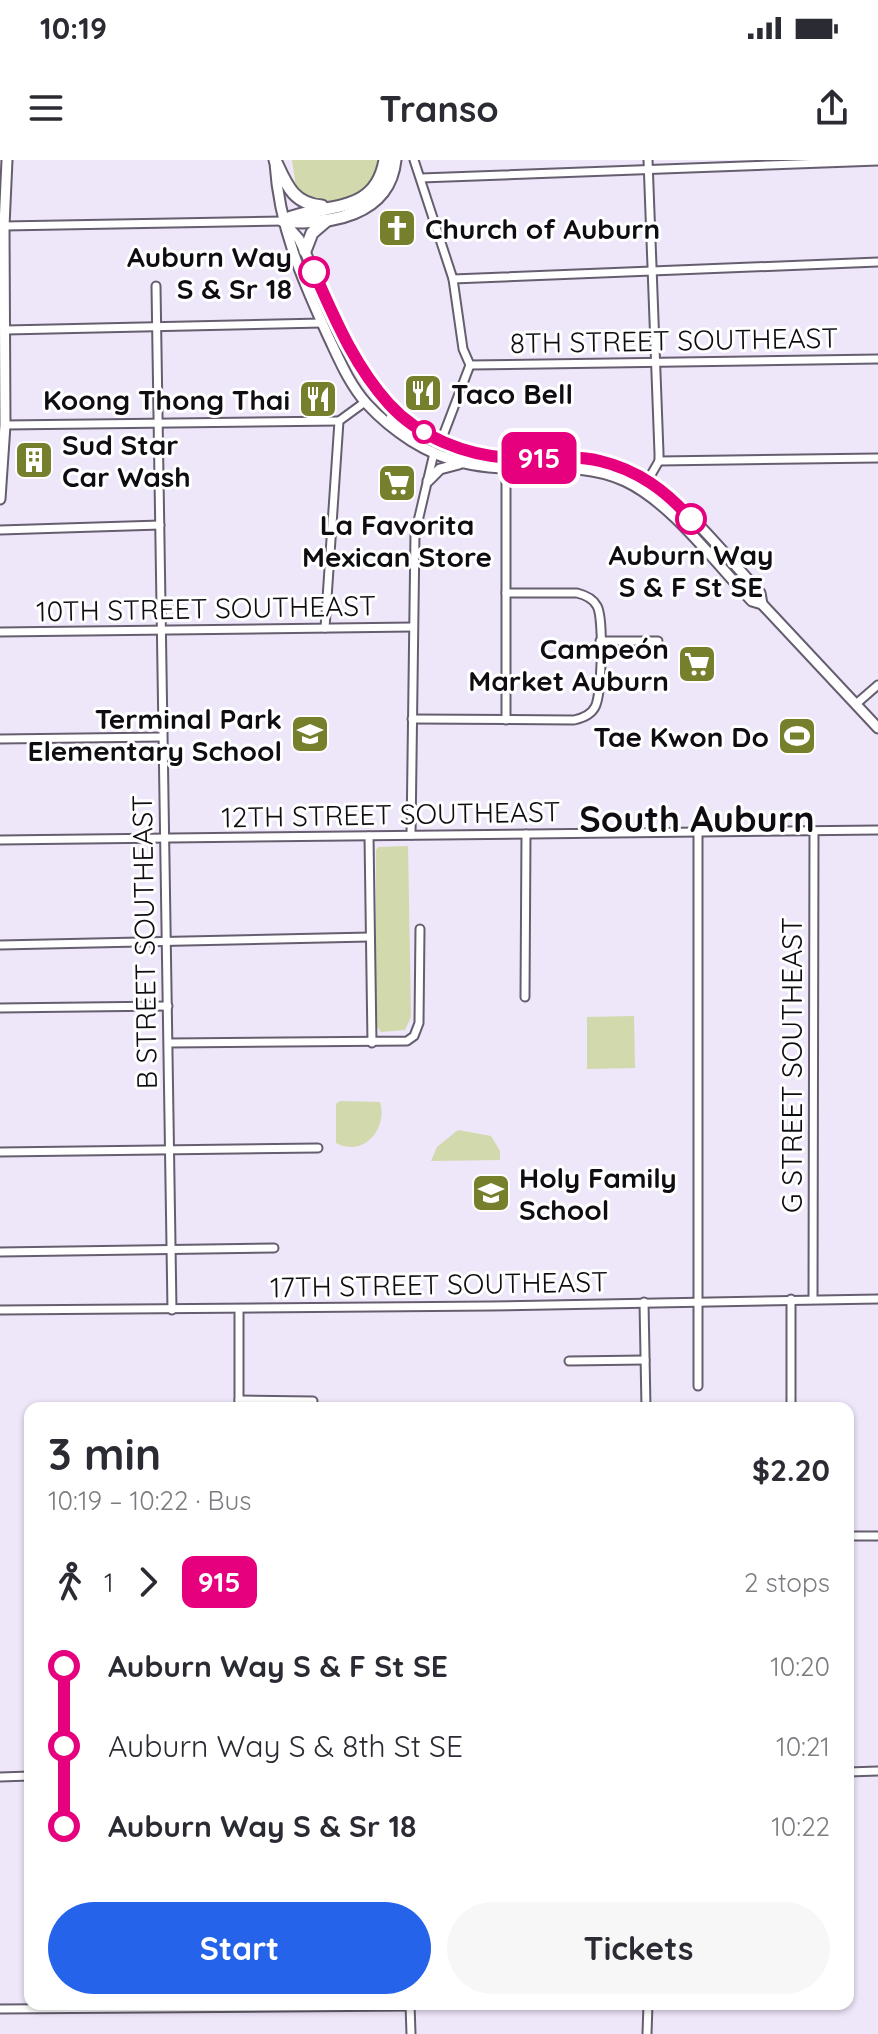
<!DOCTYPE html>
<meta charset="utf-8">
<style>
:root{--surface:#fff;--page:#f7f7f7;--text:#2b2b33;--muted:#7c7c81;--accent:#2563eb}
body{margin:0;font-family:Quicksand,sans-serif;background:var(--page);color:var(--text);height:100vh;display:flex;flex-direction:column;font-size:30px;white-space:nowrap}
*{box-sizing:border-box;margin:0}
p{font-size:26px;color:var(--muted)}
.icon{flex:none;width:44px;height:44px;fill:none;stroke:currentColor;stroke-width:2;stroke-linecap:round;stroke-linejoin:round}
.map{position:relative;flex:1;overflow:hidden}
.side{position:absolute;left:24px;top:1242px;width:830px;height:608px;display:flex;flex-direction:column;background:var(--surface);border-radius:16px;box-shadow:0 2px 6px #0004}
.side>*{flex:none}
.badge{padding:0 16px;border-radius:12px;font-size:28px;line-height:52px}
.map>.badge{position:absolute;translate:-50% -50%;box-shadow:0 0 0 4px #fff}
.legs{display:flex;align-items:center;gap:12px;height:88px;padding:0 24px;font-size:26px}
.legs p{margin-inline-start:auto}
.summary{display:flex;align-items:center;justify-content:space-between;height:136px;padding:0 24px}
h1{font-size:44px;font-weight:800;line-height:60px}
.action{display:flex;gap:16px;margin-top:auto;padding:16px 24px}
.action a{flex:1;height:92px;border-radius:48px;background:var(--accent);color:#fff;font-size:32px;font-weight:800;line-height:92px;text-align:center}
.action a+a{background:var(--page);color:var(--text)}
ul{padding:0 24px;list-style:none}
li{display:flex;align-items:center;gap:28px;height:80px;font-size:30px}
li i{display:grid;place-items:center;width:12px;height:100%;margin:0 10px;background:currentColor}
li i::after{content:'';width:20px;height:20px;margin:-10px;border:6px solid;border-radius:50%;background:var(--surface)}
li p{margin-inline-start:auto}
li:first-child i{background:linear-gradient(#0000 50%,currentColor 0)}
li:last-child i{background:linear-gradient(currentColor 50%,#0000 0)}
.status{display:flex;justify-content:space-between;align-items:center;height:56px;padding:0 40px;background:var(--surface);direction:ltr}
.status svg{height:22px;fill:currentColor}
header{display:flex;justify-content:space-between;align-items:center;height:104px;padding:0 24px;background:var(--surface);font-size:36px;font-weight:800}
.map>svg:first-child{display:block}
.green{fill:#d2d9ac}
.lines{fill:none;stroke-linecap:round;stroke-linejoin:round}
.minor-casing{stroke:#665e6f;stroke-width:11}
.major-casing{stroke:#665e6f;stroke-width:13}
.highway-casing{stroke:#665e6f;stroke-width:15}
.minor{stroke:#fff;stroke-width:7}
.major{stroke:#fff;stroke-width:9}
.highway{stroke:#fff;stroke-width:11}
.line-1-casing{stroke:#fff;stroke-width:18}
.line-1{stroke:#e6007e;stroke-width:12}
.stop-1-dot{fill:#fff;stroke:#e6007e;stroke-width:4}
.labels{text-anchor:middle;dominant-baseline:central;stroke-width:6;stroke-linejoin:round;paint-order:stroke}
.poi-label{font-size:28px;font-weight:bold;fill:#0f0c12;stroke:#fff;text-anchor:start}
.stop-label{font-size:28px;font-weight:bold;fill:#0f0c12;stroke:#fff;text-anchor:end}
.street-label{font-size:28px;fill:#0f0c12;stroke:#fff}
.district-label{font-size:36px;font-weight:bold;fill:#0f0c12;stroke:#fff}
</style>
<div class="status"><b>10:19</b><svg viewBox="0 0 49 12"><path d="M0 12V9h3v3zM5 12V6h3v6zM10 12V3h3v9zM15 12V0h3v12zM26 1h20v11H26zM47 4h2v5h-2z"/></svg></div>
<header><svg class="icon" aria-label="menu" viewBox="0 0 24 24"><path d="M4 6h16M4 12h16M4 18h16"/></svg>Transo<svg class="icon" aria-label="share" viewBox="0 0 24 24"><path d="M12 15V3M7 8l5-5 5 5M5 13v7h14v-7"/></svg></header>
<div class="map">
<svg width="878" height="1874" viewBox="0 0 878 1874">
<rect width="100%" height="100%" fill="#eee6f9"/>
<g class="green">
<path d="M292 0H380C378 6 377 13 374 18 358 45 316 50 296 27Z"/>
<polygon points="408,686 411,857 405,870 381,872 376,865 376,690 378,687"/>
<polygon points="634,856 635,908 587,909 587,857"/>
<path d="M340 941 380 942C388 968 364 998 336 983V944Z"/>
<polygon points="458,970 491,976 500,991 500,1000 431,1001 437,987"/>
</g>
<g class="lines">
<g class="minor-casing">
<g id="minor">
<polyline points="414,0 453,119 463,189 470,205 441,281"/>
<polyline points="648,0 659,293 659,301 648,320"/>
<polyline points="421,18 878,1"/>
<polyline points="4,66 283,61"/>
<polyline points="453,119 878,102"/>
<polyline points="156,126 172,1150"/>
<polyline points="6,170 322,163"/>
<polyline points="470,205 878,199"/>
<polyline points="5,265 339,261"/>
<polyline points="659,301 878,298"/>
<polyline points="506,308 506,560"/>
<polyline points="0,370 160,365"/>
<polyline points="325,468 339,261 365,242"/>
<polyline points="0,472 413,467"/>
<polyline points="600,481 658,481"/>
<polyline points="856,544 878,525"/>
<path d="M412 559 574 560C583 558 591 555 595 547 602 535 604 458 597 446 593 438 585 435 577 433H506"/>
<polyline points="0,579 162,577"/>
<polyline points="698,672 698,1226"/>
<polyline points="411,675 415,374 434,293"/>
<polyline points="369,676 372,883"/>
<polyline points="0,680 878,670"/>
<polyline points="0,785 370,777"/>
<polyline points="525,837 526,674"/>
<polyline points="0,848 168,846"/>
<polyline points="169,883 407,881 414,876 419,863 420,769"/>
<polyline points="0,992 318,988"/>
<polyline points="0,1092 274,1088"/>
<polyline points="791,1139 791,1248"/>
<polyline points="813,1139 814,671"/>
<polyline points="644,1142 646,1248"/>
<polyline points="0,1150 491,1146 878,1139"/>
<polyline points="569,1201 645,1200"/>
<polyline points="239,1240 313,1241"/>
<polyline points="239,1248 239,1149"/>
<polyline points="848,1376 878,1376"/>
<polyline points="848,1612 878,1611"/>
<polyline points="0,1617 30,1616"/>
<polyline points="410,1844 411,1874"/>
<polyline points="0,1849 410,1846"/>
<polyline points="647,1874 648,1844"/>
</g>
</g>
<g class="major-casing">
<g id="major">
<path d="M275 3C279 67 302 119 328 176 339 199 349 224 367 244 392 271 427 295 464 303 517 316 574 297 625 321 672 343 715 403 752 441L762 444 878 568"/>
<path d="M284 62 299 79C327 136 345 204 393 248 425 277 466 296 509 298 546 299 582 294 617 307 675 328 713 382 754 426L760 433 762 444"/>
<polyline points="391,258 421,279 437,281"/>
<polyline points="448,289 483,301"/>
<polyline points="428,321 440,309 459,304"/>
<polyline points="0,339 5,265 4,66 7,0"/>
</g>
</g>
<g class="highway-casing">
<g id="highway">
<path d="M275 0C286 24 293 44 322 46"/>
<path d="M284 60C324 42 375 57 385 0"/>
<path d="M283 61C329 65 389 56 395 0"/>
<polyline points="305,91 312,73 326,61"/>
</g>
</g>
<use href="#minor" class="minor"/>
<use href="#major" class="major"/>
<use href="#highway" class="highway"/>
</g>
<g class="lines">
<g class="line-1-casing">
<path id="line-1" d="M314 112C335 159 354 205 389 244 419 277 465 295 509 298 539 299 570 294 600 301 638 310 666 331 691 359"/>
</g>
<use href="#line-1" class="line-1"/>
</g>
<defs>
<g id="church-square" transform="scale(2)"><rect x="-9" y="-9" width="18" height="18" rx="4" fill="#767f2b" stroke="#fff"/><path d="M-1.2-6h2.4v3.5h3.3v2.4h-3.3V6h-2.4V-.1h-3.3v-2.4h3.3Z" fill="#fff"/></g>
<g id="restaurant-square" transform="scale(2)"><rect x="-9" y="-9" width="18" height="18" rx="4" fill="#767f2b" stroke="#fff"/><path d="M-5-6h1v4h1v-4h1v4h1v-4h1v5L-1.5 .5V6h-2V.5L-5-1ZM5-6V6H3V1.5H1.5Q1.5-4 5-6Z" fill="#fff"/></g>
<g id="building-square" transform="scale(2)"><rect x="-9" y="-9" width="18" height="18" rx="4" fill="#767f2b" stroke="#fff"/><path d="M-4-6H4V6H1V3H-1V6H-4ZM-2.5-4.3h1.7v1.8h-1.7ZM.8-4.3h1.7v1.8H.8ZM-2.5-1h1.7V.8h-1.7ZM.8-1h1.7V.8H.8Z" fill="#fff"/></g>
<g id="supermarket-square" transform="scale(2)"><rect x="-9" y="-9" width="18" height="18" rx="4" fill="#767f2b" stroke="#fff"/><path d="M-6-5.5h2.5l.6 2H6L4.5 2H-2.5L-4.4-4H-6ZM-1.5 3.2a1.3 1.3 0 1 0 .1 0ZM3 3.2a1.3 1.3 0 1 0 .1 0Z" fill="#fff"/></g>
<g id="school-square" transform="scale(2)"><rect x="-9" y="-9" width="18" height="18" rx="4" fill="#767f2b" stroke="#fff"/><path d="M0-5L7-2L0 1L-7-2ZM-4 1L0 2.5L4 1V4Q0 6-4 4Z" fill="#fff"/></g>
<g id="stadium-square" transform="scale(2)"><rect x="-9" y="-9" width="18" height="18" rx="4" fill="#767f2b" stroke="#fff"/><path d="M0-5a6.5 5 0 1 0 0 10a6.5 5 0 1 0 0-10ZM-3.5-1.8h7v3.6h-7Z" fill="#fff"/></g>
</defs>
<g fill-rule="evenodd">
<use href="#church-square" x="397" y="68"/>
<use href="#restaurant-square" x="423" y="233"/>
<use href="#restaurant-square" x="318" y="239"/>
<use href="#building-square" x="34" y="300"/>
<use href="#supermarket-square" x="397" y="323"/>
<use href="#supermarket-square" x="697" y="504"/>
<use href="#school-square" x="310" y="574"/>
<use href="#stadium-square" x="797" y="576"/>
<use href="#school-square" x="491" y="1033"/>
</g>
<g class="stop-1-dot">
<circle cx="314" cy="112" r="14"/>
<circle cx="424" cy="272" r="10"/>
<circle cx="691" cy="359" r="14"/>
</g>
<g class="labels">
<g class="poi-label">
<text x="425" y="68">Church of Auburn</text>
<text x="451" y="233">Taco Bell</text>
<text x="290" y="239" text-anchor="end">Koong Thong Thai</text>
<text x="62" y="284">Sud Star<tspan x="62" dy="32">Car Wash</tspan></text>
<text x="397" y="364" text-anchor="middle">La Favorita<tspan x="397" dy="32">Mexican Store</tspan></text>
<text x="669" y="488" text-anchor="end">Campeón<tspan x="669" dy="32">Market Auburn</tspan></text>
<text x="282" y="558" text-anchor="end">Terminal Park<tspan x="282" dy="32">Elementary School</tspan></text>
<text x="769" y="576" text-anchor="end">Tae Kwon Do</text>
<text x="519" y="1017">Holy Family<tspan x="519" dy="32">School</tspan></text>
</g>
<g class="stop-label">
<text x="292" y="96">Auburn Way<tspan x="292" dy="32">S &amp; Sr 18</tspan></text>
<text x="691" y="394" text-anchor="middle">Auburn Way<tspan x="691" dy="32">S &amp; F St SE</tspan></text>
</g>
<g class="street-label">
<text transform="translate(674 180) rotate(-1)">8TH STREET SOUTHEAST</text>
<text transform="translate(206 448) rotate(-1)">10TH STREET SOUTHEAST</text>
<text transform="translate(391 654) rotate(-1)">12TH STREET SOUTHEAST</text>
<text transform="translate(144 782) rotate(-91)">B STREET SOUTHEAST</text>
<text transform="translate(791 905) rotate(-90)">G STREET SOUTHEAST</text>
<text transform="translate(439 1124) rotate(-1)">17TH STREET SOUTHEAST</text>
</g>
<g class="district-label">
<text x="697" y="658">South Auburn</text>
</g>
</g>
</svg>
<b class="badge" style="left:539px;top:298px;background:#e6007e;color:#fff">915</b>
<section class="side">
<div class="summary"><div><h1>3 min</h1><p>10:19 – 10:22 · Bus</p></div><b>$2.20</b></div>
<div class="legs"><svg class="icon" aria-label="walk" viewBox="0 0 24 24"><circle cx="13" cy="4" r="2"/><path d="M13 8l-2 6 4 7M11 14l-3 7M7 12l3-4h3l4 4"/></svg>1<svg class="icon" aria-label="forward" viewBox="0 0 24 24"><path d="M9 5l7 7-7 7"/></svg><b class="badge" style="background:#e6007e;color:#fff">915</b><p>2 stops</p></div>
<ul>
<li><i style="color:#e6007e"></i><b>Auburn Way S &amp; F St SE</b><p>10:20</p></li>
<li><i style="color:#e6007e"></i><span>Auburn Way S &amp; 8th St SE</span><p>10:21</p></li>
<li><i style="color:#e6007e"></i><b>Auburn Way S &amp; Sr 18</b><p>10:22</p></li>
</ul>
<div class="action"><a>Start</a><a>Tickets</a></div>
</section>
</div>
